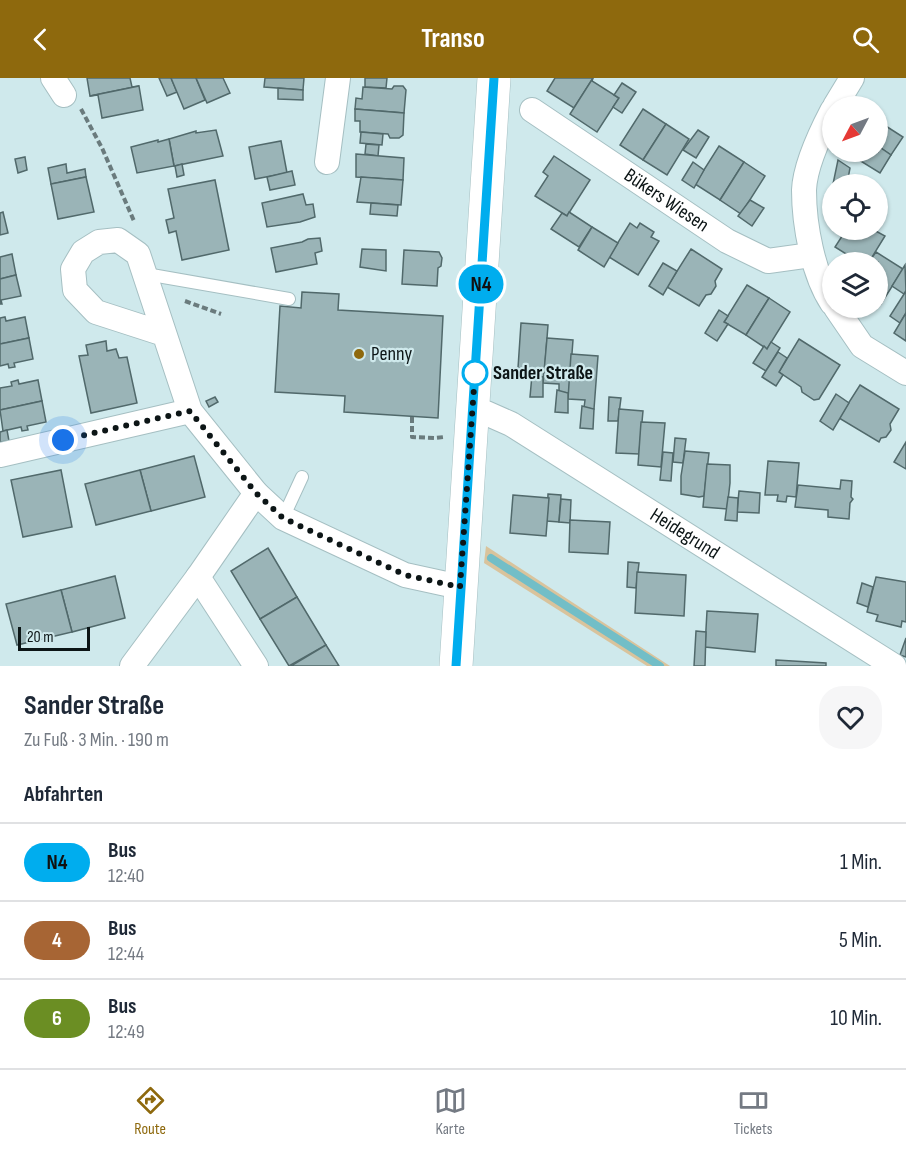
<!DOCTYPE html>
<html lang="de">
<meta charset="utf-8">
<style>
:root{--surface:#fff;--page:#f6f6f7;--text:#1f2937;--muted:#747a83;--line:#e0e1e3;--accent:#8e690d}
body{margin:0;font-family:"Sofia Sans Condensed",sans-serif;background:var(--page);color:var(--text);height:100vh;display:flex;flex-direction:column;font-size:22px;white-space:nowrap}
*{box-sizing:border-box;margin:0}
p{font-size:20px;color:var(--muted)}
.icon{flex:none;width:33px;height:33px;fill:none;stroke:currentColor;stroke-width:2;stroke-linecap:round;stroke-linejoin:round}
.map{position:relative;height:588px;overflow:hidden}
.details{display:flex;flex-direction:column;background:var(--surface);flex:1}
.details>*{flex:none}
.badge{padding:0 12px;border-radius:20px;font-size:21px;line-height:39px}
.needle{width:39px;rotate:229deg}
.fabs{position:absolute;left:822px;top:18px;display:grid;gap:12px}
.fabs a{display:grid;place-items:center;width:66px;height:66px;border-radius:50%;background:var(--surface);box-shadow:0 2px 4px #0004;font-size:30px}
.scale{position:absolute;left:18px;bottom:15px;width:72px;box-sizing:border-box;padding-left:6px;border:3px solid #0c1516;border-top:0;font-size:16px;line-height:21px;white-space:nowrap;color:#0c1516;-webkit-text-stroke:4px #cfe9ec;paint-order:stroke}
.you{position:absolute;width:30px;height:30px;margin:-15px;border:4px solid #fff;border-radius:50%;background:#1a73e8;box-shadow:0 0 0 9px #1a73e833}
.map>.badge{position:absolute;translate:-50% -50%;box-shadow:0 0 0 3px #fff}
h2{padding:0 24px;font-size:22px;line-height:54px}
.round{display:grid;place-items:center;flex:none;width:63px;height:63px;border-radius:24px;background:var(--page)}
.overview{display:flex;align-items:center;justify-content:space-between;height:102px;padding:0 24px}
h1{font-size:28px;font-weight:700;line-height:45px}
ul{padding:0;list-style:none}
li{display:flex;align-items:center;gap:18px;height:78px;padding:0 24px;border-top:2px solid var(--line)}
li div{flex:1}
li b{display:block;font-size:22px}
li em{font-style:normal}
li .badge{min-width:66px;font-weight:700;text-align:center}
header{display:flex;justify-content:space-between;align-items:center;height:78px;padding:0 24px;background:var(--accent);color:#fff;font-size:27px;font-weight:700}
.menu{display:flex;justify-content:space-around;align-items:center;height:84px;border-top:2px solid var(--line);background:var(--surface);font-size:16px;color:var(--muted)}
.menu a{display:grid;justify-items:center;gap:3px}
.menu .current{color:var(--accent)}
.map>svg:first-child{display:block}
.green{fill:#d9c39c}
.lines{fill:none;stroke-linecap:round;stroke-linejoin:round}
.stream{stroke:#72bec7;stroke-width:8}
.building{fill:#9ab4b7;stroke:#51696b;stroke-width:1.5}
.lane-casing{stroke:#a5bfc2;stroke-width:14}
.street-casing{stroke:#a5bfc2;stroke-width:26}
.secondary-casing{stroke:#a5bfc2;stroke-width:34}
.path{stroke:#6a7b7d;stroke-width:4;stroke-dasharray:6 3;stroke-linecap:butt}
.lane{stroke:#fff;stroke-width:12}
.street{stroke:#fff;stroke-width:24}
.secondary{stroke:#fff;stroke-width:33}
.line-casing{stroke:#fff;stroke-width:14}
.line{stroke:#00adee;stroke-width:9}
.walk{stroke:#0c1516;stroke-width:6;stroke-dasharray:0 10.8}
.poi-dot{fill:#8e690d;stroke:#cfe9ec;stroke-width:2}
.stop-dot{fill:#fff;stroke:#00adee;stroke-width:3}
.labels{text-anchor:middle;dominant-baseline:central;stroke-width:4.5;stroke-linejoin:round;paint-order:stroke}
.street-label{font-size:20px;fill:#0c1516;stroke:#cfe9ec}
.poi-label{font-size:20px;fill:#0c1516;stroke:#cfe9ec;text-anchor:start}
.stop-label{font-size:20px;font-weight:bold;fill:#0c1516;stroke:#cfe9ec;text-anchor:start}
</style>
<header><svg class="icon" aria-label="back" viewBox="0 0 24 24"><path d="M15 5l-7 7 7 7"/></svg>Transo<svg class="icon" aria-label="search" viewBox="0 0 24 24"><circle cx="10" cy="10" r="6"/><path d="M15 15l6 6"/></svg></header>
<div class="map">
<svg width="906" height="588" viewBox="0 0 906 588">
<rect width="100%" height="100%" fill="#cfe9ec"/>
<polygon class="green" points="486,468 670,588 647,588 484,485"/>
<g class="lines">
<polyline class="stream" points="491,480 660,588"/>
</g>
<g class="building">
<polygon points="87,0 130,0 132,9 139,8 90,18"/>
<polygon points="159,0 171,0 177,14 167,18"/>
<polygon points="171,0 196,0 205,22 184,31"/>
<polygon points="196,0 223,0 230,15 207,25"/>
<polygon points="265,0 304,0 303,12 264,9"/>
<polygon points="365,0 387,0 386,10 365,9"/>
<polygon points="555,0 593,0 574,30 547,13"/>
<polygon points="593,0 592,3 619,20 597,54 570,36"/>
<polygon points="622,5 636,14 622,35 613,29 619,20 614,17"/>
<polygon points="139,8 143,32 102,40 98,17 90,18"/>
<polygon points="394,8 403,8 406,12 404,35 355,31 356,20 362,21 363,9 392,11"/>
<polygon points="278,10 303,12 303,22 278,21"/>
<polygon points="355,31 404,35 403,57 399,60 390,60 388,56 360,54 360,43 355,43"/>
<polygon points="643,31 666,46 643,82 620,67"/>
<polygon points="878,43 903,59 891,77 878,68"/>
<polygon points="666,46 689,61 667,97 643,82"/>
<polygon points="216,52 223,78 174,88 169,61 196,53 196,55"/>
<polygon points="698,52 709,59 696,80 683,72"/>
<polygon points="361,54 383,56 382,67 360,65"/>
<polygon points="169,61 174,88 137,95 131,69 158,62 158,64"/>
<polygon points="281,63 287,95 255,101 249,69"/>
<polygon points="366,66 379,67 378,78 365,76"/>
<polygon points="719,68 744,84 720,122 695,106"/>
<polygon points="878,68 891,77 880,95 846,74 878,74"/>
<polygon points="356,76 404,80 403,102 356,99"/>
<polygon points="554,78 590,102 567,138 535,118 548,98 543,94"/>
<polygon points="25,79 27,92 18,95 15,81"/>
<polygon points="838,82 850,90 847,106 833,106"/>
<polygon points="693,84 704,92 694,110 682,102"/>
<polygon points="744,84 765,98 741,136 720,122"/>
<polygon points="66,86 67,95 85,91 86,99 51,106 48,90"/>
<polygon points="182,86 184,97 177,99 175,88"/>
<polygon points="292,93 295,107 270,112 267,99"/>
<polygon points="86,99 94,134 58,141 51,106"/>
<polygon points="361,99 403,102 401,127 357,124"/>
<polygon points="215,102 229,172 182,182 176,153 169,155 166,142 174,140 168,111"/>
<polygon points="303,116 306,127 313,126 315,139 300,144 267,149 262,125"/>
<polygon points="750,122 764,130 752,148 738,138"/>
<polygon points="371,125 398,127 397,138 370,136"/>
<polygon points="3,134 8,155 0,157 0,135"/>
<polygon points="569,134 592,149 579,169 551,151 562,135 567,138"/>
<polygon points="630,145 637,150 640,145 654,154 651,159 659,163 638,197 609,179"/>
<polygon points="592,149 618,165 604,189 578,172"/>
<polygon points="846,152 874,152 885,158 869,184 859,184 835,169"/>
<polygon points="320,160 322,173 315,175 317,186 276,194 271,170 302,164 308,161"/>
<polygon points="362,171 386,172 386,193 360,189"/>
<polygon points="691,171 722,191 715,203 716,208 711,216 706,217 699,228 667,209"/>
<polygon points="404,172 439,174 442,180 441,188 438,190 437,208 402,206"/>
<polygon points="876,174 903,191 881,226 878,224 878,184 869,184"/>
<polygon points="12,176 16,197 0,201 0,179"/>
<polygon points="663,185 677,193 663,217 649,208"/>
<polygon points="905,187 906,213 904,216 892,208"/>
<polygon points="16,197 21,218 1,222 2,226 0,226 0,201"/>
<polygon points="747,207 769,220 746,257 724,244"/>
<polygon points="906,213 906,235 900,245 890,238"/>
<polygon points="302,214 339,216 338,232 443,238 438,340 344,334 345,318 275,314 280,228 301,230"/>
<polygon points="769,220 790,234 767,271 746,257"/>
<polygon points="719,232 728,238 724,244 728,246 717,263 705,255"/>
<polygon points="906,235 906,263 894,255"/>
<polygon points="5,239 6,243 25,239 29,260 0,266 0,240"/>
<polygon points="521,245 548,247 544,299 534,298 534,291 518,290"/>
<polygon points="29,260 33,281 14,285 15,289 9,290 8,286 0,288 0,266"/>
<polygon points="547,260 573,262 569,315 559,314 559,306 543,305"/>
<polygon points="799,261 840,287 819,321 814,322 802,314 801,309 779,294"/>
<polygon points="106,263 107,273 116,271 119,280 127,279 137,325 91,335 79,278 88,277 86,267"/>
<polygon points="771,264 780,270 766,293 753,285 764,268 767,271"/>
<polygon points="778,274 787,280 779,294 783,297 776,308 762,299"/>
<polygon points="571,276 598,278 594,331 584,330 585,322 568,321"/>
<polygon points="532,297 543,299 543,319 530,319"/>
<polygon points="18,302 19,306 38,302 42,323 0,332 0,310 12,308 11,304"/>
<polygon points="860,307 899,331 890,346 891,352 886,359 881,360 879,364 839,340"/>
<polygon points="557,312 568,315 568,335 555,334"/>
<polygon points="836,316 849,325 833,352 820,343"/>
<polygon points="215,319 218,324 209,329 206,323"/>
<polygon points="609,319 621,320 618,343 608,343"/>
<polygon points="42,323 46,344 27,348 28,352 22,353 21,349 3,353 0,332"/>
<polygon points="582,328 594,331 593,351 580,350"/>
<polygon points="619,331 643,333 639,376 616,375"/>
<polygon points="641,344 665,345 661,389 638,387"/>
<polygon points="7,352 9,363 0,364 0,354"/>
<polygon points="675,360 686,361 683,385 673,384"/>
<polygon points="906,364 906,391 894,384"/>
<polygon points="685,373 709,375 704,418 699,419 681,416 681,398"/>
<polygon points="663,374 673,375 671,403 660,402"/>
<polygon points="194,378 205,419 151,433 140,392"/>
<polygon points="768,383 799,385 796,419 787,418 786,424 777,423 778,417 765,417"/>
<polygon points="707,386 730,387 730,405 727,431 703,429"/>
<polygon points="61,392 72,449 23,459 11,402"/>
<polygon points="140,392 151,433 96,447 85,406"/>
<polygon points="841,402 852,403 851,419 853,421 850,425 849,441 828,439 828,432 795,429 798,407 840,411"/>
<polygon points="739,413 760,415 759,435 737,434"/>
<polygon points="548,416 561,417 559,444 547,443"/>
<polygon points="513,417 549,420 546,458 510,455"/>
<polygon points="728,419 738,420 737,443 725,442"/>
<polygon points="561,421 571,422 570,445 559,444"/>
<polygon points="570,442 610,444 608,476 569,474"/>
<polygon points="268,470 297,519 260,541 231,493"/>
<polygon points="628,484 639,485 636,510 627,509"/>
<polygon points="637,494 686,497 684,538 635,535"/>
<polygon points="115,498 125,540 72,554 61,512"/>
<polygon points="876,499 906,504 906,544 902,543 901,549 876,543 878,537 867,534"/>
<polygon points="862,505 873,509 868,529 857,525"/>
<polygon points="61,512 72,554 17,567 6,526"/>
<polygon points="297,519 326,567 289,588 260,541"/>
<polygon points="707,533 758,536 755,574 705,569"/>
<polygon points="696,553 706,554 705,588 694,588"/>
<polygon points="906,560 906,579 900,577"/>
<polygon points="326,567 339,588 291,588"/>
<polygon points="776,582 826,585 826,588 776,588"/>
</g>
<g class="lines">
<g class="lane-casing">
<g id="lane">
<polyline points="146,196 289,221"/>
<polyline points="283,440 302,399"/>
</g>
</g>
<g class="street-casing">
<g id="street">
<polyline points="53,0 64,17"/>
<polyline points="835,28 852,0"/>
<path id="s1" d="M532 32 727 163 768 183 811 177"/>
<path d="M832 33C821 54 805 88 804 112 804 147 813 196 832 225"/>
<polyline points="327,84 338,0"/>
<polyline points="836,230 862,268 906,295"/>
<polyline points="164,256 96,234 75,212 73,191 83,174 99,164 118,162 138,176 190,333 256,415 283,440 405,497 460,509"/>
<path id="s2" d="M473 333 486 335 511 346 894 588"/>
<polyline points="0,377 190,333"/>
<polyline points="198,499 256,588"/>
<polyline points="132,588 198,499 256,415"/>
</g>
</g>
<g class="secondary-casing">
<polyline id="secondary" points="456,588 494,0"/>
</g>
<g class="path">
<polyline points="81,31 102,70 134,143"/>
<polyline points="185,223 221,236"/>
<polyline points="412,339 412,359 435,360 444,359"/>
</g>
<use href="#lane" class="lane"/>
<use href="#street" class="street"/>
<use href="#secondary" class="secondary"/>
</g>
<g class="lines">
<g class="line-casing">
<polyline id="line" points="456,588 494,0"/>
</g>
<use href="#line" class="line"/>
<polyline class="walk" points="63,362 190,333 256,415 283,440 405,497 460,509 475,295"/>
</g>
<circle class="poi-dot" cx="359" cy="276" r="6"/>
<circle class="stop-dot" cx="475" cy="295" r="12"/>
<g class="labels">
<g class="street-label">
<text stroke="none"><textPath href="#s1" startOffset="162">Bükers Wiesen</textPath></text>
<text stroke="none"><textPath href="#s2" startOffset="246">Heidegrund</textPath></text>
</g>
<g class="poi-label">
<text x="371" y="276">Penny</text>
</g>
<g class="stop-label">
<text x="493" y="295">Sander Straße</text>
</g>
</g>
</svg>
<div class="fabs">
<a><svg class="needle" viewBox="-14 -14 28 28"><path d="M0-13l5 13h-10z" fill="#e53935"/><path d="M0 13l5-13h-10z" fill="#747a83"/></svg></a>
<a><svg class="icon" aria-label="locate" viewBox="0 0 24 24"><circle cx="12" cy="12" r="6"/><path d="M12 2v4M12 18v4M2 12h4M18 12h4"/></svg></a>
<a><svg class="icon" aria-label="layers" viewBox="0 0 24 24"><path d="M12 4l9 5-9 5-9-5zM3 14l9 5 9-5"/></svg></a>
</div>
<div class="scale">20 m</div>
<div class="you" style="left:63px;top:362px"></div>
<b class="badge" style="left:481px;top:206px;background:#00adee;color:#111">N4</b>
</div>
<section class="details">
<div class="overview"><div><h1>Sander Straße</h1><p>Zu Fuß · 3 Min. · 190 m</p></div><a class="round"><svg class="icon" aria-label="heart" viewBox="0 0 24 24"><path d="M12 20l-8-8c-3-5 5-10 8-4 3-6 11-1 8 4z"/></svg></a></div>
<h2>Abfahrten</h2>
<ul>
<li><span class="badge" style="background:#00adee;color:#111">N4</span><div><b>Bus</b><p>12:40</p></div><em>1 Min.</em></li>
<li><span class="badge" style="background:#a76534;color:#fff">4</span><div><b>Bus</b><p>12:44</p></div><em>5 Min.</em></li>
<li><span class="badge" style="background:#6b8e23;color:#fff">6</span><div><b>Bus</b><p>12:49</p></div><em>10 Min.</em></li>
</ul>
</section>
<nav class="menu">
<a class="current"><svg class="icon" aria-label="directions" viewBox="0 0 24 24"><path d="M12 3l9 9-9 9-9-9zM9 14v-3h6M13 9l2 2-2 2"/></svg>Route</a>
<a><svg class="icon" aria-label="map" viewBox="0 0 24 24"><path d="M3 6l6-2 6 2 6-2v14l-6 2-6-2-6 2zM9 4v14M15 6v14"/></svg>Karte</a>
<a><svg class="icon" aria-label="tickets" viewBox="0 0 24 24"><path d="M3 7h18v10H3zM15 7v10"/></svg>Tickets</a>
</nav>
